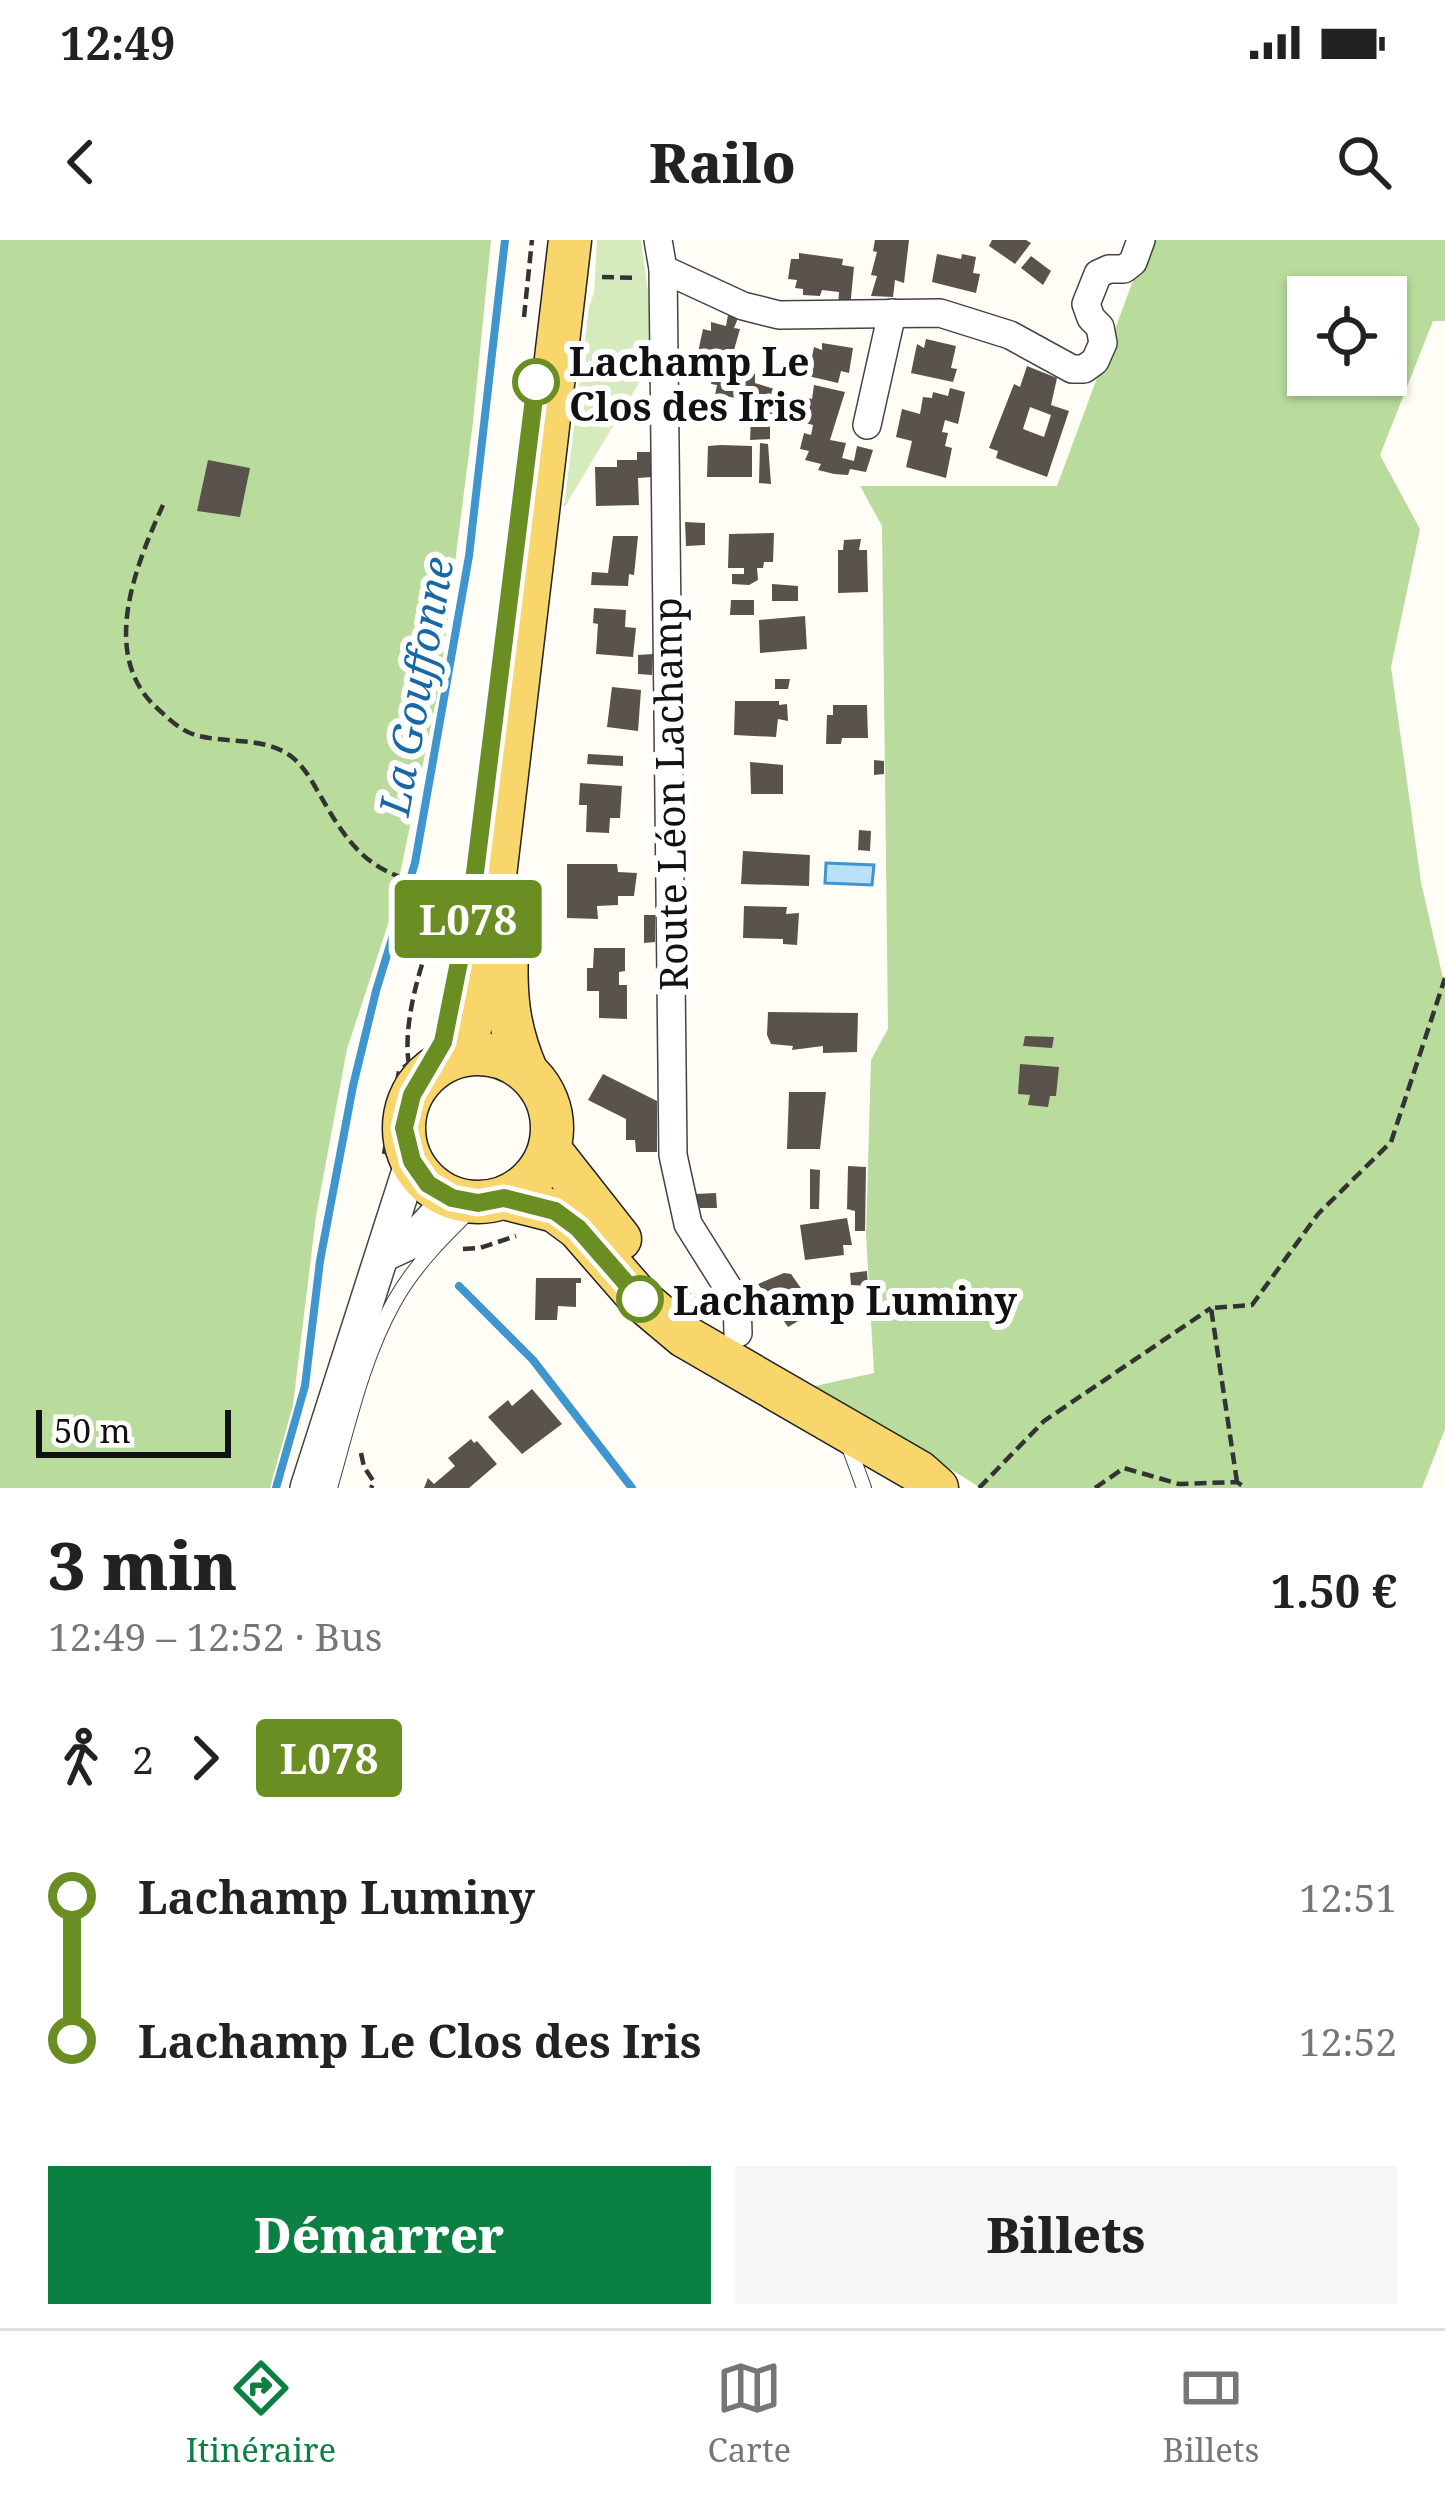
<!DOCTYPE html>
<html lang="fr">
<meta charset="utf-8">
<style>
:root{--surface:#fff;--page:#f6f6f6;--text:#222;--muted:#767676;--line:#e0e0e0;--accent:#0b8043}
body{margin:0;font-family:"Noto Serif",serif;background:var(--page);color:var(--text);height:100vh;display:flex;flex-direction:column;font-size:45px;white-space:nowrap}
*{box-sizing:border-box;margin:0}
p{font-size:39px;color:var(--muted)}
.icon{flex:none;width:66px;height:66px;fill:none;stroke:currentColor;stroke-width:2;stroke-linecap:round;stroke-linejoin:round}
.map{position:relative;height:1248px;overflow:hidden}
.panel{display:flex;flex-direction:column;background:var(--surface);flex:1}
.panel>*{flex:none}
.badge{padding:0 24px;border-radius:9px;font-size:42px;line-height:78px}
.fabs{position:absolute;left:1287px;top:36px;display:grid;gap:24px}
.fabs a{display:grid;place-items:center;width:120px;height:120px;border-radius:0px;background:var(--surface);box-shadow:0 3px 9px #0004;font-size:60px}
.scale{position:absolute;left:36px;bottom:30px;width:195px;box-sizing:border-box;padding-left:12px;border:6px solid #111;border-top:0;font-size:33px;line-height:42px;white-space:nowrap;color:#111;-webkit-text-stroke:9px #fff;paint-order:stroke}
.map>.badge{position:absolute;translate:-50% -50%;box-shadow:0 0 0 6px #fff}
.legs{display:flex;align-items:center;gap:18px;height:132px;padding:0 48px;font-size:39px}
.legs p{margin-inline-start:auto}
.summary{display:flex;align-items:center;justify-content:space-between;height:204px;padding:0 48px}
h1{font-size:66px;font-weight:800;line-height:90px}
.cta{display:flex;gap:24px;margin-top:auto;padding:24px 48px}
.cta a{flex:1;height:138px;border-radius:0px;background:var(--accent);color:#fff;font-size:48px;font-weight:800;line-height:138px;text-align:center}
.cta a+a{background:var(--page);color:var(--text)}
ul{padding:0 48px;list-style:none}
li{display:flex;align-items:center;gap:42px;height:144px;font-size:45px}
li i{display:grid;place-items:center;width:18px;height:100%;margin:0 15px;background:currentColor}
li i::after{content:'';width:30px;height:30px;margin:-15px;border:9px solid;border-radius:50%;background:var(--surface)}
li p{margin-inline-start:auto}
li:first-child i{background:linear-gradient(#0000 50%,currentColor 0)}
li:last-child i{background:linear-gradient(currentColor 50%,#0000 0)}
.status{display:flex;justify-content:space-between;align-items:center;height:84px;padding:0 60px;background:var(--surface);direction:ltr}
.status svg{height:33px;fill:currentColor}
header{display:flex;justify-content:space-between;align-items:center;height:156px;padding:0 48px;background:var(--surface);font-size:54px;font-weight:800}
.tabs{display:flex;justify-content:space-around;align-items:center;height:168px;border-top:3px solid var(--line);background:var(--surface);font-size:33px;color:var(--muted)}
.tabs a{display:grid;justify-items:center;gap:6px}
.tabs .active{color:var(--accent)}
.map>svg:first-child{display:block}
.green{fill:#d5ebbd}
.forest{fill:#b9dc9c;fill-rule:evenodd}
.water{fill:#b9e0f7;stroke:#3f96cf;stroke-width:3}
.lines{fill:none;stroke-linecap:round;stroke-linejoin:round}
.stream{stroke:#3f96cf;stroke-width:8}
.building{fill:#5a524d;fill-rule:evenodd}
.service-casing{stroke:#444;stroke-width:16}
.minor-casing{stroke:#444;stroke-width:30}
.tertiary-casing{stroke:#444;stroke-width:36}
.primary-casing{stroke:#222;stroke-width:45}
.path{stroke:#333;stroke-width:4.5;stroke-dasharray:12 6;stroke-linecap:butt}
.service{stroke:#fff;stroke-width:14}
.minor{stroke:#fff;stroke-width:27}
.tertiary{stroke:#fff;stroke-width:33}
.primary{stroke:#f9d66b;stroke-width:42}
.line-1-casing{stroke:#fff;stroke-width:27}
.line-1{stroke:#6b8e23;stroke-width:18}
.stop-1-dot{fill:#fff;stroke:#6b8e23;stroke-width:6}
.labels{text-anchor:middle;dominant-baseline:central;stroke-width:12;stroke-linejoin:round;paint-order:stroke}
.stop-label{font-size:39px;font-weight:bold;fill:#111;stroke:#fff;text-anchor:start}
.street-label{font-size:39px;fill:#111;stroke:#fff}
.water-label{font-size:42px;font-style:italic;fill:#1768a6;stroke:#fff}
</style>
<div class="status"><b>12:49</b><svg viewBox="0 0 49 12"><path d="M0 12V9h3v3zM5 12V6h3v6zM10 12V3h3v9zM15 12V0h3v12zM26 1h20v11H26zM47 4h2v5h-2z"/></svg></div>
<header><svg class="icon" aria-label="back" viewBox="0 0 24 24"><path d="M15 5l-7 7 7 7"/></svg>Railo<svg class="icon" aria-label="search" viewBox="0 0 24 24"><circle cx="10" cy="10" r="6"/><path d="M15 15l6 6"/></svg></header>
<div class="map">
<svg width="1445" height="1248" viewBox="0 0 1445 1248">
<rect width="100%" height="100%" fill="#fffdf5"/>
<polygon class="green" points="597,0 641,0 650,66 651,123 564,268 589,67 594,53"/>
<g class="forest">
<polygon points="0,0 491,0 473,182 439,447 392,672 347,809 316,976 293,1165 270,1248 0,1248"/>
<path d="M1148 0H1445V81H1433L1380 215 1420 289 1391 427 1421 642 1445 747V1189L1422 1248H981L815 1146 874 1133 866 993 871 820 888 789 882 286 860 246H1057ZM1308 57H1386V135H1308Z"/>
</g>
<polygon class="water" points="826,623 874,625 872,645 825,643"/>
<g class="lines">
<g class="stream">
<polyline points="459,1046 533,1120 632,1248"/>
<polyline points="276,1248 305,1146 320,1021 353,846 376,751 415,623 469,316 505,0"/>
</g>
</g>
<g class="building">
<polygon points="875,0 909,0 904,43 895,40 893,57 871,56 877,36 871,35 877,12 873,11"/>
<polygon points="992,0 1026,0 1031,3 1015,24 989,6"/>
<polygon points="799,13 843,19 842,25 854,27 850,68 838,67 839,52 822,50 820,56 803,55 803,49 795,48 797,40 788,39 791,19 799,19"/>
<polygon points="937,14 961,19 962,14 976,17 973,33 980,34 976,53 932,42"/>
<polygon points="1031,16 1051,31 1043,45 1021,28"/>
<polygon points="728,75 738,78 734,88 740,89 734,110 742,112 737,131 755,134 755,143 781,151 773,183 770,182 770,199 750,200 751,178 755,179 757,170 743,166 745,159 715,155 717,145 711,144 716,119 697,117 703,89 711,91 711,82 726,86"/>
<polygon points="926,99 956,106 951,128 957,129 953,142 911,133 917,104 924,108"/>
<polygon points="822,103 853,108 849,133 841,131 838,143 808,136 814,107 822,110"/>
<path d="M1027 126 1057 138 1051 165 1069 171 1047 237 996 218 998 211 989 208 1014 144 1020 147ZM1030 167 1051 175 1044 197 1023 189Z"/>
<polygon points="814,145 845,152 830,200 846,203 842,218 854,221 857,206 873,210 866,232 850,229 848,235 834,234 818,230 821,224 805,220 809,211 800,209 804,193 811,195 813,185 802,182 805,174 796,171 801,156 812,159"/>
<polygon points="950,148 965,152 958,184 945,180 942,192 948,193 945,206 952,208 946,238 906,227 912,201 896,197 902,169 920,174 923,157 932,158 933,152 948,156"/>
<polygon points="760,203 768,204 771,244 759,243"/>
<polygon points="721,205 752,206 752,237 707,237 708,206"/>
<polygon points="637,212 652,212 652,237 638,238 639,265 596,266 595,227 617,227 617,220 637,220"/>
<polygon points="208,220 250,228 240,277 197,271"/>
<polygon points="685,282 705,283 705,305 686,306"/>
<polygon points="774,293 773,322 764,322 763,328 757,328 758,340 749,345 732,344 732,334 744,334 744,328 728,328 729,294"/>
<polygon points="613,296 638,296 634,335 629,334 628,346 591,345 592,332 608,333"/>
<polygon points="861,299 859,310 867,310 868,352 838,353 838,310 843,310 844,300"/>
<polygon points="772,344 798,346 798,361 772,361"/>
<polygon points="731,360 754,360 754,375 730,375"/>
<polygon points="594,368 626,370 625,387 636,388 633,417 596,414 598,384 593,383"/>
<polygon points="805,376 807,409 760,413 759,380"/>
<polygon points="653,414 652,435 638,434 638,415"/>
<polygon points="775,439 790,439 788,449 775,449"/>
<polygon points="612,447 641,450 638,491 607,487"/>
<polygon points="735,461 779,461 779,465 787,464 788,481 778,479 776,497 734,495"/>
<polygon points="833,465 867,465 868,498 842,498 841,504 826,504 827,475 833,475"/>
<polygon points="588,514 623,516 623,526 587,524"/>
<polygon points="874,520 884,521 884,534 874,535"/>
<polygon points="750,522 783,525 783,554 751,554"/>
<polygon points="580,543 622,546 620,578 610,578 609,593 586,592 587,565 579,565"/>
<polygon points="859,590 871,591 870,611 858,610"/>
<polygon points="743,611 810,615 809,646 741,644"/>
<polygon points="567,624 617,624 618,632 637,633 634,656 618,656 618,665 597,666 598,679 567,678"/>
<polygon points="744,666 787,667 786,674 799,673 797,705 783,704 783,699 743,698"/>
<polygon points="644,675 655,675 655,702 644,703"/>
<polygon points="594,708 625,708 625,731 619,732 619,745 627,745 627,779 599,778 599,751 587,751 587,728 593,728"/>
<polygon points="768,772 858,773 857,812 823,813 823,806 792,810 793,806 771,804 767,795"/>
<polygon points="1025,796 1054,797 1052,808 1023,806"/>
<polygon points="1020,824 1059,827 1056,856 1050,856 1048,867 1028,865 1030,855 1018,854"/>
<polygon points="603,834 657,861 657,912 636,912 635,900 626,900 626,879 588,860"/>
<polygon points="789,852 826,852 820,909 787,909"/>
<polygon points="848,926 866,927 865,991 855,991 855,971 847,969"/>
<polygon points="810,929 820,930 819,969 810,969"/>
<polygon points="716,953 717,968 700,968 696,961 695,954"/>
<polygon points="847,978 852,1005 843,1005 844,1015 805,1020 800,985"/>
<polygon points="867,1031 868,1046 851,1045 850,1033"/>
<polygon points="784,1033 791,1034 803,1051 795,1058 807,1076 788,1087 758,1044"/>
<polygon points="536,1038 581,1038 581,1043 576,1043 576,1067 558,1066 557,1080 535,1080"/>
<polygon points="843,1055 856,1073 844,1078 832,1060"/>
<polygon points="532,1149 562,1184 522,1214 488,1177 508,1160 512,1166"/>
<polygon points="471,1199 474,1203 477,1201 497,1224 469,1248 424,1248 428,1238 434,1244 455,1226 448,1218"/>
</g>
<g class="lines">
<g class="service-casing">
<g id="service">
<polyline points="429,832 443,802 460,725"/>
<polyline points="848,1204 864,1248"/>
<path d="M330 1248C348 1186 362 1119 394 1062 415 1024 447 993 478 963"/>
</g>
</g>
<g class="minor-casing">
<g id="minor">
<polyline points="658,0 663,29 673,915 688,984 737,1062 738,1093"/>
<polyline points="663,29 743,66 779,75 940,73 1010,95 1072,129 1084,129 1095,121 1103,103 1100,87 1091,78 1086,64 1098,34 1109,29 1124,29 1133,22 1141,0"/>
<polyline points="867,185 892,73"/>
</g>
</g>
<g class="tertiary-casing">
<g id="tertiary">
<polyline points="383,1015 411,1002 452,958"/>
<polyline points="307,1248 412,921"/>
</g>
</g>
<g class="primary-casing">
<g id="primary">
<path d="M507 709C505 754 508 788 526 830"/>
<polyline points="466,812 492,661 570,0"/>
<circle cx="478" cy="888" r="74"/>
<polyline points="550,910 620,999"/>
<polyline points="504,958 555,971 578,988 640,1059 684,1096 919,1232 937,1248"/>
</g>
</g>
<g class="path">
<polyline points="602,37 638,38"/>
<polyline points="524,77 532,0"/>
<path d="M163 265C136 325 98 416 158 469 169 479 180 490 195 495 226 504 265 496 292 517 306 528 315 547 324 562 360 625 381 635 452 652"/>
<path d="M409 825C400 772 433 684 458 636"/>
<polyline points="384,914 399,831 408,824"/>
<polyline points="463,1009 480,1008 516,996"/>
<polyline points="681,1046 702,1058"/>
<polyline points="361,1213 364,1227 374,1242 371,1248"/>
<polyline points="1237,1242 1211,1068 1252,1065 1318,974 1391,902 1445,738"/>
<polyline points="979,1248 1044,1181 1211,1068"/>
<polyline points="1095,1248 1124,1228 1179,1244 1237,1242 1246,1248"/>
</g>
<use href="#service" class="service"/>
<use href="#minor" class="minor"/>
<use href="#tertiary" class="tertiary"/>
<use href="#primary" class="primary"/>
</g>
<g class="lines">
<g class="line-1-casing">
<polyline id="line-1" points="536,142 472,657 443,802 412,855 404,888 412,921 428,944 452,958 478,963 504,958 555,971 578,988 640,1059"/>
</g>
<use href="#line-1" class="line-1"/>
</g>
<g class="stop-1-dot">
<circle cx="536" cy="142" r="21"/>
<circle cx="640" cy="1059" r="21"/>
</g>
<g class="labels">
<g class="stop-label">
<text x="569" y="120">Lachamp Le<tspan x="569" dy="45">Clos des Iris</tspan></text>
<text x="673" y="1059">Lachamp Luminy</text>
</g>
<g class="street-label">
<text transform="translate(669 554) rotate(-91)">Route Léon Lachamp</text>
</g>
<g class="water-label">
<text transform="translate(415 446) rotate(-80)">La Gouffonne</text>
</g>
</g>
</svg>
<div class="fabs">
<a><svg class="icon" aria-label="locate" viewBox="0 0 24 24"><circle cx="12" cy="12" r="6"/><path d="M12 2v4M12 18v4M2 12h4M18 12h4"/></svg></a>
</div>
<div class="scale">50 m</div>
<b class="badge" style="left:468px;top:679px;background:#6b8e23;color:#fff">L078</b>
</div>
<section class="panel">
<div class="summary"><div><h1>3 min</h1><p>12:49 – 12:52 · Bus</p></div><b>1.50 €</b></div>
<div class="legs"><svg class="icon" aria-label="walk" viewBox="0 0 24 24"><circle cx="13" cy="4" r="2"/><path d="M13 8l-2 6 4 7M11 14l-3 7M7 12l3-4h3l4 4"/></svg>2<svg class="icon" aria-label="forward" viewBox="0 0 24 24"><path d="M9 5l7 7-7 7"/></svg><b class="badge" style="background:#6b8e23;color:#fff">L078</b></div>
<ul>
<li><i style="color:#6b8e23"></i><b>Lachamp Luminy</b><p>12:51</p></li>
<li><i style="color:#6b8e23"></i><b>Lachamp Le Clos des Iris</b><p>12:52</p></li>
</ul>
<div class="cta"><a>Démarrer</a><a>Billets</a></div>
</section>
<nav class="tabs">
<a class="active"><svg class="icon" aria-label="directions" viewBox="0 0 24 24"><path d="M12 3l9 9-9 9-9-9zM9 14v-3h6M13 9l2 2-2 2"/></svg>Itinéraire</a>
<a><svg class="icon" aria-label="map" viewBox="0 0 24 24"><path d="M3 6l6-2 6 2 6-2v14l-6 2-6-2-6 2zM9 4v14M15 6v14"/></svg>Carte</a>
<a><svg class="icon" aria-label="tickets" viewBox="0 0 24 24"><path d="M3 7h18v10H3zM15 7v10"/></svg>Billets</a>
</nav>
